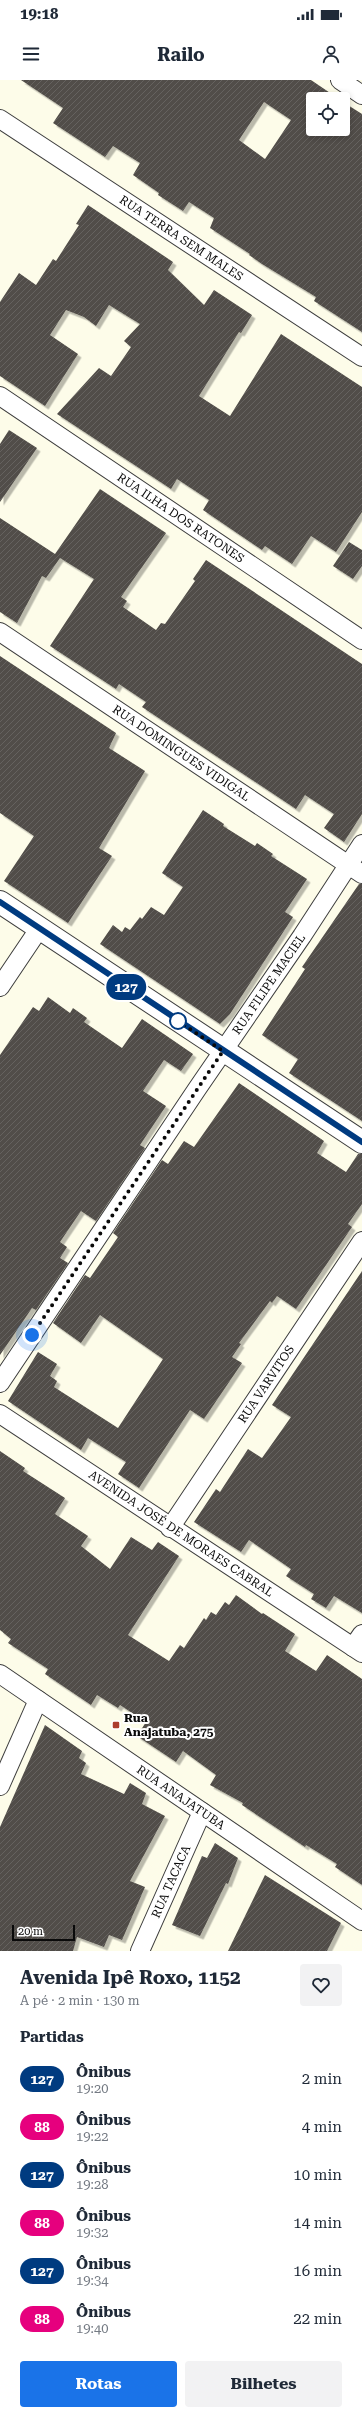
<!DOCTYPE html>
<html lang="pt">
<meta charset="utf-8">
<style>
:root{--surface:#fff;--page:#f2f2f3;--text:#1f2937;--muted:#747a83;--accent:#1a73e8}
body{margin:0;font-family:"Roboto Serif",serif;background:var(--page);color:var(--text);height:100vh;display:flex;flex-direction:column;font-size:15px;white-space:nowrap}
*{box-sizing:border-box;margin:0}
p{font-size:13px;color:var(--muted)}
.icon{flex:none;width:22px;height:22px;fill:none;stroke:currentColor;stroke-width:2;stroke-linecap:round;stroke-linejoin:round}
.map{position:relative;height:1871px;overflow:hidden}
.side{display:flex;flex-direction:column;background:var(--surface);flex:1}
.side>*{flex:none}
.badge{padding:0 8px;border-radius:13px;font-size:14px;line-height:26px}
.fabs{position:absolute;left:306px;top:12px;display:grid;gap:8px}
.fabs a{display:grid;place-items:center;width:44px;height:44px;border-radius:4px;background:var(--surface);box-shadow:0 2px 6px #0003;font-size:20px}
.scale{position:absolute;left:12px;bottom:10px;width:63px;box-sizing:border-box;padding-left:4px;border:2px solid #0a0a0a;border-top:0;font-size:11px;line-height:14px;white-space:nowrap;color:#0a0a0a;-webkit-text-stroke:3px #fff;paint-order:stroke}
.you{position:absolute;width:20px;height:20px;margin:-10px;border:3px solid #fff;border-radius:50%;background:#1a73e8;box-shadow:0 0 0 6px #1a73e833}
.map>.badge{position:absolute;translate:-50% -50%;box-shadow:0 0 0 2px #fff}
h2{padding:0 20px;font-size:15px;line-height:36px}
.round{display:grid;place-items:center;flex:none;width:42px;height:42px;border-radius:4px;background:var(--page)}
.headline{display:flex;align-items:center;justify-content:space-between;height:68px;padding:0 20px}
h1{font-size:19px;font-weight:700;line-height:30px}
.button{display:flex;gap:8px;margin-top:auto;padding:8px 20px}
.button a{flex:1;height:46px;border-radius:4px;background:var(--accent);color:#fff;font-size:16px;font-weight:700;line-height:46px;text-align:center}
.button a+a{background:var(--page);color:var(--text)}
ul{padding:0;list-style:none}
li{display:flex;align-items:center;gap:12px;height:48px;padding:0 20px}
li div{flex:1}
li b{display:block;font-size:15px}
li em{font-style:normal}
li .badge{min-width:44px;font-weight:700;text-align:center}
.status{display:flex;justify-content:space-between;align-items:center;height:28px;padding:0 20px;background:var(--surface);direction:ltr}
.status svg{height:11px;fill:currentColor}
header{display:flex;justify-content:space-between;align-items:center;height:52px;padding:0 20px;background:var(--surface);font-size:18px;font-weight:700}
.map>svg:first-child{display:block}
.building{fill:url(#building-hatch);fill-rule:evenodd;filter:url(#shadow)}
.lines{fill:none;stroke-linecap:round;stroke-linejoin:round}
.minor-casing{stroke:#3d3d3d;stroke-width:20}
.tertiary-casing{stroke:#3d3d3d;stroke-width:24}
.minor{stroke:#fff;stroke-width:18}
.tertiary{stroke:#fff;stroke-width:22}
.line-casing{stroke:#fff;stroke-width:9}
.line{stroke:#003b80;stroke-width:6}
.walk{stroke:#0a0a0a;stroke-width:4;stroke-dasharray:0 7.2}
.stop-dot{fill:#fff;stroke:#003b80;stroke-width:2}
.poi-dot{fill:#ac3d30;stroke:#fff;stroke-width:1.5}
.labels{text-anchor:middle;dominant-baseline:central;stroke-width:4;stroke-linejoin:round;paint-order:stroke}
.street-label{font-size:12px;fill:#0a0a0a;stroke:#fff}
.poi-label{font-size:12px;font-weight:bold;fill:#0a0a0a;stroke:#fff;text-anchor:start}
</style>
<div class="status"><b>19:18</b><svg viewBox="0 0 49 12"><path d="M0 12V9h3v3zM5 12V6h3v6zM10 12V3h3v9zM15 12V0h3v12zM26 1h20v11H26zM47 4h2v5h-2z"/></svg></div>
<header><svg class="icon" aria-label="menu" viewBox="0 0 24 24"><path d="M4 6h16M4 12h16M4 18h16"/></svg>Railo<svg class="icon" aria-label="person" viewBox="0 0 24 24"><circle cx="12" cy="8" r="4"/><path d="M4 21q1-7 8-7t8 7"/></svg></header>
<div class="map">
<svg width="362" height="1871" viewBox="0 0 362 1871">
<defs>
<pattern id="building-hatch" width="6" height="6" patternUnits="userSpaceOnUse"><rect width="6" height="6" fill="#514d48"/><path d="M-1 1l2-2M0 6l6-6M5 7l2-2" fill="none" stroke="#65625e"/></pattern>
<filter id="shadow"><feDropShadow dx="3.5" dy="3.5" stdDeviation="0" flood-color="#0004"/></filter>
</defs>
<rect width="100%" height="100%" fill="#fdfce9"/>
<g class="building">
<path d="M21 0H311L339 19H313V49H343V22L362 34V252L314 221 316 217 262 184 249 175 250 174 210 148 214 138 189 122 183 131 158 115 159 113 133 95 140 83 113 66 105 77 53 43 63 28ZM264 22 291 40 265 79 239 60Z"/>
<polygon points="88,125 173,182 168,190 204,225 214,210 252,235 241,253 239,252 199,316 230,336 281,254 362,307 362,432 336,472 311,456 292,484 265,466 262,470 203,430 209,420 177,399 171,409 57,334 99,288 111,296 131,267 124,261 140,244 109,225 96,246 84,237 66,230 50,255 78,274 45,326 0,296 0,222 19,193 36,205 53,179 56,181 79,145 76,144"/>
<polygon points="9,350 37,368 0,422 0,364"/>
<polygon points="100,409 166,453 121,517 127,521 123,527 156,550 161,543 165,544 195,501 193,499 206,480 362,584 362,734 344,762 324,748 334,734 305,715 296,729 142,627 146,622 119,604 116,609 50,566 94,499 60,478 46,498 42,496 17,543 0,532 0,438 55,474"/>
<polygon points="349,462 362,470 362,486 353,499 333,486"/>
<polygon points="0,576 116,653 109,668 145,691 99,768 112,776 68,843 4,801 34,756 0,733"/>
<polygon points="203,730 224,744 223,746 255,766 257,763 273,774 271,776 307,799 285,832 293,837 230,934 220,944 100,864 113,845 122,852 125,847 130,850 140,837 142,839 151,827 164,835 183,807 162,793"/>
<polygon points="359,804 362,804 362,1041 289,993 298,979 262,955 305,889 302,887"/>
<polygon points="48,917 70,933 73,928 87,938 84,942 122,968 142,939 193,974 181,991 164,980 143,1011 166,1026 140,1065 145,1068 96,1141 81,1131 60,1162 67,1167 60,1178 68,1183 36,1230 32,1228 0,1275 0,975 33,927 39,931"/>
<polygon points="239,1003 324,1061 317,1073 346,1092 358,1074 362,1074 362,1124 348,1144 352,1147 296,1229 277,1216 272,1223 270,1221 239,1263 241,1264 232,1277 242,1283 204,1339 190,1330 139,1408 118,1394 126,1382 88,1358 81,1370 8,1321 38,1272 57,1284 50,1296 57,1301 54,1307 118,1348 163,1279 100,1235 81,1263 53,1243 85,1195 90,1198 118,1157 113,1153 162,1080 168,1084 184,1061 194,1067"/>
<polygon points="362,1191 362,1533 334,1516 326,1528 311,1519 314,1514 286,1496 291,1489 249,1460 241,1472 194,1442 216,1409 220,1412 248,1369 262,1378 291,1337 272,1325"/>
<polygon points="0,1371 25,1388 23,1391 65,1418 55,1434 88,1456 81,1466 110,1489 131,1457 152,1470 158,1462 179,1476 128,1555 169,1581 180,1565 184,1568 204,1538 206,1540 211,1532 216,1535 225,1522 229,1525 236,1515 262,1534 263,1533 295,1554 285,1571 316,1591 327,1575 362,1599 362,1805 335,1787 337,1784 306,1765 305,1767 242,1725 243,1723 210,1705 216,1695 183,1671 176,1682 137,1656 146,1642 120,1625 118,1628 97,1615 91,1625 45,1594 48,1589 8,1563 11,1559 0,1550"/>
<polygon points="45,1645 82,1671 79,1678 86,1683 81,1694 124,1714 130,1703 146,1713 142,1724 165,1736 130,1801 145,1807 122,1860 109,1855 104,1867 77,1857 73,1871 0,1871 0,1747"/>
<polygon points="215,1763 238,1778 228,1804 226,1803 200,1856 172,1845 202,1776 207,1778"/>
<polygon points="265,1795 341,1843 327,1871 228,1871"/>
</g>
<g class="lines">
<g class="minor-casing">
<g id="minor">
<polyline points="340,0 362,15"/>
<path id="s1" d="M0 39 362 277"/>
<path id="s2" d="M0 316 362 560"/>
<path id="s3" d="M0 552 362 794"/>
<polyline points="0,907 39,849"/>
<path id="s4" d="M0 1303 197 1009 302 856 362 764"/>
<path id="s5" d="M0 1334 362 1573"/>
<path id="s6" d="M170 1448 362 1161"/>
<polyline points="353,1567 362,1554"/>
<path id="s7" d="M0 1594 362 1841"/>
<polyline points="0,1706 38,1620"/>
<path id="s8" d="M140 1871 202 1732"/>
</g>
</g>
<g class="tertiary-casing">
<polyline id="tertiary" points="0,822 362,1062"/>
</g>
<use href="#minor" class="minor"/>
<use href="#tertiary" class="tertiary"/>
</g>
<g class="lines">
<g class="line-casing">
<polyline id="line" points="0,822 362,1062"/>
</g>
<use href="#line" class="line"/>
<polyline class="walk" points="32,1255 223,971 178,941"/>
</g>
<circle class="stop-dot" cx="178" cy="941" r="8"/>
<rect class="poi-dot" x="112" y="1641" width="8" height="8" rx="2"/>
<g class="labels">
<g class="street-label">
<text stroke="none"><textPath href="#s1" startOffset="217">RUA TERRA SEM MALES</textPath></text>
<text stroke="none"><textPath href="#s2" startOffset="218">RUA ILHA DOS RATONES</textPath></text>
<text stroke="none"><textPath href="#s3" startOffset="218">RUA DOMINGUES VIDIGAL</textPath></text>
<text stroke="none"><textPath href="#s4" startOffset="481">RUA FILIPE MACIEL</textPath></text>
<text stroke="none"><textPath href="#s6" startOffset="173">RUA VARVITOS</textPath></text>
<text stroke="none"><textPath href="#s5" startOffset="217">AVENIDA JOSÉ DE MORAES CABRAL</textPath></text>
<text stroke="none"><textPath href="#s7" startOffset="219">RUA ANAJATUBA</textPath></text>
<text stroke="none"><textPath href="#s8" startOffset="76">RUA TACACA</textPath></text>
</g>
<g class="poi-label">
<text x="124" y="1638">Rua<tspan x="124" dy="14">Anajatuba, 275</tspan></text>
</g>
</g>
</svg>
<div class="fabs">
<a><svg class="icon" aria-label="locate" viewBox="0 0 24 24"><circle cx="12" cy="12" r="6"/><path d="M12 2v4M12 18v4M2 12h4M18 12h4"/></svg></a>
</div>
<div class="scale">20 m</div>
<div class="you" style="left:32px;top:1255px"></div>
<b class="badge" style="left:126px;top:907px;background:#003b80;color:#fff">127</b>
</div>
<section class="side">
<div class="headline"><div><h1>Avenida Ipê Roxo, 1152</h1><p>A pé · 2 min · 130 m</p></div><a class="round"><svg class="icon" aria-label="heart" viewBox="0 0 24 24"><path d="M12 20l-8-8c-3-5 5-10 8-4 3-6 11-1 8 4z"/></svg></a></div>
<h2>Partidas</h2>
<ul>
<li><span class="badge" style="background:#003b80;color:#fff">127</span><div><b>Ônibus</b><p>19:20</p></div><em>2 min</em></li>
<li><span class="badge" style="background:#e6007e;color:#fff">88</span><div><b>Ônibus</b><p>19:22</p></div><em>4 min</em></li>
<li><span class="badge" style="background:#003b80;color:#fff">127</span><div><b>Ônibus</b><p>19:28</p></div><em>10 min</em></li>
<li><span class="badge" style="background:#e6007e;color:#fff">88</span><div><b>Ônibus</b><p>19:32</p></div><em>14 min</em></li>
<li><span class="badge" style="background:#003b80;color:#fff">127</span><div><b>Ônibus</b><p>19:34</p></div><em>16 min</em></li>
<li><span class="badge" style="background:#e6007e;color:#fff">88</span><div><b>Ônibus</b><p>19:40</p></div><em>22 min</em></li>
</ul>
<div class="button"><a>Rotas</a><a>Bilhetes</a></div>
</section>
